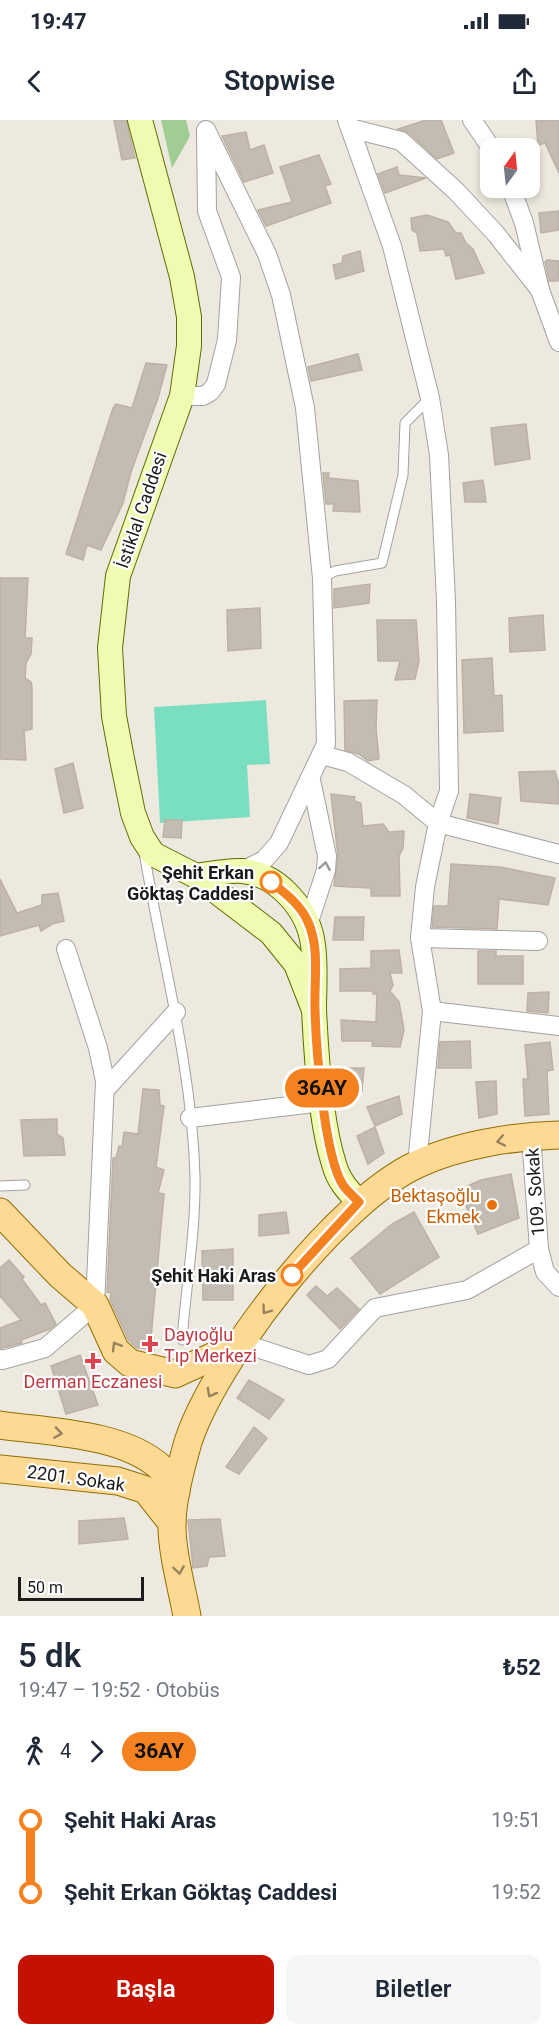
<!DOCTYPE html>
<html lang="tr">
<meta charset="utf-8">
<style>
:root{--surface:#fff;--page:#f6f6f7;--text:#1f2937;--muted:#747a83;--accent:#c51200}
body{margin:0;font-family:Roboto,sans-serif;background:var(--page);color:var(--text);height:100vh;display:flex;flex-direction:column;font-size:22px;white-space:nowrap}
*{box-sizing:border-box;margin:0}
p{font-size:20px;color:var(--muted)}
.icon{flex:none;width:33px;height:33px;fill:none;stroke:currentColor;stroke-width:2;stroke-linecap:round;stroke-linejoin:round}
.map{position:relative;height:1496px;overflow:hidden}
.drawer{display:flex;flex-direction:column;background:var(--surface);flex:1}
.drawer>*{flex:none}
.badge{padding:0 12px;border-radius:20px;font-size:21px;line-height:39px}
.needle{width:39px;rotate:15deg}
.tools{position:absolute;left:480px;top:18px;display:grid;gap:12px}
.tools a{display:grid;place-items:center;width:60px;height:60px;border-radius:12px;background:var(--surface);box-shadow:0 3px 9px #0003;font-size:30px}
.scale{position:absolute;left:18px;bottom:15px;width:126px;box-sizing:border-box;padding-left:6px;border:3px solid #1b1b1b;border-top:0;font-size:16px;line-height:21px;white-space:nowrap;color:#1b1b1b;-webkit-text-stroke:4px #fff;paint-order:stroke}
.map>.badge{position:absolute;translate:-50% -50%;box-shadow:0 0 0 3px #fff}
.legs{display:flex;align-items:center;gap:9px;height:66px;padding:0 18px;font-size:20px}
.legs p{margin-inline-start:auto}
.summary{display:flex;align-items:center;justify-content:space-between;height:102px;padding:0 18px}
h1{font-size:33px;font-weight:600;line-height:45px}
.action{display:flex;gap:12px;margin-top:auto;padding:12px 18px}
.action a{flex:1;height:69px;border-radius:12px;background:var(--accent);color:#fff;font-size:24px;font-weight:600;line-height:69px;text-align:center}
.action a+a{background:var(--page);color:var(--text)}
ul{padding:0 18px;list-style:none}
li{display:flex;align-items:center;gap:21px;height:72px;font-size:22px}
li i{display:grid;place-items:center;width:9px;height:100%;margin:0 8px;background:currentColor}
li i::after{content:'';width:15px;height:15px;margin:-8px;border:4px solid;border-radius:50%;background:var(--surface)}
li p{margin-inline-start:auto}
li:first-child i{background:linear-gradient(#0000 50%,currentColor 0)}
li:last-child i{background:linear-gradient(currentColor 50%,#0000 0)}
.status{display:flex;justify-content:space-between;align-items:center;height:42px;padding:0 30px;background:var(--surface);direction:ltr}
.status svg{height:16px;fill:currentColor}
header{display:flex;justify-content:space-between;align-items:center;height:78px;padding:0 18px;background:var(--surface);font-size:27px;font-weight:600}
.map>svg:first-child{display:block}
.forest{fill:#9fcd93}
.pitch{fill:#7adfc1}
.building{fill:#c4bcb3;stroke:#beb1a2;stroke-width:1.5}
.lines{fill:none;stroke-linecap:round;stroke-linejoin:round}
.lane-casing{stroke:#a2a2a2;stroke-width:11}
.street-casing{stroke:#a2a2a2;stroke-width:20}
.secondary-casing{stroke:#5b7003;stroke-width:26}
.primary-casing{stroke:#916e00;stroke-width:29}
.lane{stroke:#fff;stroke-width:9}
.street{stroke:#fff;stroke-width:18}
.secondary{stroke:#f0fab0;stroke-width:24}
.primary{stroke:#fdd994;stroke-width:27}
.oneway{stroke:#989898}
.oneway2{stroke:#97845e}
.line-1-casing{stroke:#fff;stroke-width:14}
.line-1{stroke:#f58220;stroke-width:9}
.stop-1-dot{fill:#fff;stroke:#f58220;stroke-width:3}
.food-dot{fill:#e8710a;stroke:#fff;stroke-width:2}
.health-dot{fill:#e0444e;stroke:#fff;stroke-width:2}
.labels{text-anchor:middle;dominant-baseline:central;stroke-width:4.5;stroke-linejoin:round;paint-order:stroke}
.street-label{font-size:18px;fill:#1b1b1b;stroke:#fff}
.stop-label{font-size:18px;font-weight:bold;fill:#1b1b1b;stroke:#fff;text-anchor:end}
.food-label{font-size:18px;fill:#c56008;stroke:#fff;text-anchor:end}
.health-label{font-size:18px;fill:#be3a42;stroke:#fff;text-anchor:start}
</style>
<div class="status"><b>19:47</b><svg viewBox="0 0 49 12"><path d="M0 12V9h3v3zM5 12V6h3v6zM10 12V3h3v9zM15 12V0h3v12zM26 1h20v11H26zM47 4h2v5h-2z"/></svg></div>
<header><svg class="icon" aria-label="back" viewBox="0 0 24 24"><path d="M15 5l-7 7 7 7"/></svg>Stopwise<svg class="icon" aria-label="share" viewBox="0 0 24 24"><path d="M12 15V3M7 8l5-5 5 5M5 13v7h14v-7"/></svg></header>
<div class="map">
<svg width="559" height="1496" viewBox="0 0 559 1496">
<rect width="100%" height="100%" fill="#ede9df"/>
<polygon class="forest" points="161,0 186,0 190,16 172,48"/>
<polygon class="pitch" points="266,580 270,644 247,645 250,697 160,703 154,587"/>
<g class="building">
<polygon points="114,0 126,0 135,38 122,40"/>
<polygon points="426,0 441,0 454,33 437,39 409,13 398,9"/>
<polygon points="559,0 559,53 545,23 538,25 536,1"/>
<polygon points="246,12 250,30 264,25 273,53 244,62 222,16"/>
<polygon points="319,35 331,64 325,66 331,83 266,106 258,90 292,82 280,47"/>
<polygon points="397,47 399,55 426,58 385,73 378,54"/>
<polygon points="559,91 559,110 541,113 539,93"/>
<polygon points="427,95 448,102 456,113 461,113 466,123 473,129 484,153 456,159 450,135 446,136 444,129 420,131 417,113 412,110 411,98"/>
<polygon points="360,131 364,151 336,159 333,145 342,143 343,136"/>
<polygon points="547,140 559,141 558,161 549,161 545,142"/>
<polygon points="358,234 362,250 311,261 308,247"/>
<polygon points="146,243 167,245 158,278 131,352 123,383 101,430 87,425 83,440 66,434 113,288 116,284 132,288"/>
<polygon points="526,304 530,339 495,345 491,308"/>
<polygon points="323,353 329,353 328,358 358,361 360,392 333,391 334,384 326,384"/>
<polygon points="483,360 486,382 465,382 463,363"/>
<polygon points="0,458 28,458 25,518 32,518 31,534 26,543 25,558 31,562 32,567 32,609 24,611 26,640 0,639"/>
<polygon points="370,464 369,483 334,488 334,469"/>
<polygon points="260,488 261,528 228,531 227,490"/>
<polygon points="543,495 545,530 510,532 509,498"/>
<polygon points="377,500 416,500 419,541 415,559 395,560 400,541 378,541"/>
<polygon points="492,538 494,576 502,575 503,611 464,613 462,540"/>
<polygon points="377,580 376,608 379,639 368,641 359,634 345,630 344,581"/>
<polygon points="73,643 83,688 64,693 55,649"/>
<polygon points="555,651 559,666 559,684 521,681 519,652"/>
<polygon points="331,674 355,677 354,681 361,683 363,706 383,704 389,712 404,711 403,728 399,736 400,776 371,776 371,768 334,766 338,736"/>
<polygon points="470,674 501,678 498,704 467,698"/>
<polygon points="165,700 182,700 181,718 163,717"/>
<polygon points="451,744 500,747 555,758 548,785 499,779 497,809 432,807 434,786 448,786"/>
<polygon points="0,759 17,793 42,785 42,775 58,773 64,801 52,804 41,811 39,805 0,816"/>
<polygon points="335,797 364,797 363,820 333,820"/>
<polygon points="399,830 402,853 390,853 393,865 390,871 399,882 404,910 400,927 372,926 373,921 342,921 341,900 376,902 377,874 373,874 373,871 340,871 340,849 371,848 371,831"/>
<polygon points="478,831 496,831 496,836 523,836 523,864 478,864"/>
<polygon points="549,872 548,893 527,891 528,873"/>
<polygon points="470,921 471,948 438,948 440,922"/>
<polygon points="550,922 553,950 547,951 549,994 525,996 523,959 528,959 525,925"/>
<polygon points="341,948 364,948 362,971 342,970"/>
<polygon points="496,961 497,994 479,998 476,962"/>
<polygon points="143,969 159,970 160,985 164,986 156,1047 164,1050 158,1073 164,1074 150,1229 137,1228 129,1221 110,1180 111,1173 107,1172 113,1038 116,1038 119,1026 122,1027 124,1012 138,1014"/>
<polygon points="399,976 402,994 375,1006 367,987"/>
<polygon points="57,999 57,1014 63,1018 65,1035 24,1036 21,1000"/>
<polygon points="375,1007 384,1033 368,1044 357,1016"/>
<polygon points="511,1054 519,1098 478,1114 459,1070 481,1060"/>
<polygon points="286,1092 289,1113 259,1116 259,1095"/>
<polygon points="414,1092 439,1137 380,1174 351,1138 392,1104"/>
<polygon points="233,1129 233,1180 203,1180 202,1131"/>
<polygon points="9,1140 24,1157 22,1159 41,1185 45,1183 56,1204 50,1209 21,1220 22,1223 2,1228 0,1228 0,1208 21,1200 0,1176 0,1148"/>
<polygon points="316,1166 327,1176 337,1168 359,1189 340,1209 307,1175"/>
<polygon points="80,1235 98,1285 66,1294 51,1246"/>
<polygon points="249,1260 284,1280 269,1299 237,1278"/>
<polygon points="254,1307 267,1318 239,1354 226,1347"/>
<polygon points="124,1398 128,1419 79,1424 79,1401"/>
<polygon points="220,1399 225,1436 209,1437 207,1446 193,1448 188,1400"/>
</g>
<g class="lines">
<g class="lane-casing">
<g id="lane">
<polyline points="322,458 335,451 382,443 403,355 405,303 430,278"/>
<path d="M144 732C162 840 192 946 195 1056 196 1110 186 1166 182 1220"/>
<polyline points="0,1066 25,1065"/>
</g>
</g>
<g class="street-casing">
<g id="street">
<polyline points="347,0 392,126 430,278 439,335 446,481 449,671 438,703 425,767 420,818 432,891 417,1044"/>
<polyline points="472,0 491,28"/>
<polyline points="350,8 401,21 456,71 496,114 540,170"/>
<polyline points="206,10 267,134 281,175 305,288 322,458 326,624 279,723 264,740 242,751"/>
<polyline points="511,68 524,103 540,170 559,222"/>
<polyline points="182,276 203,276 210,272 216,264 227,220 231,157 207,91 206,13"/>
<polyline points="322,635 348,642 404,675 438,703 559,734"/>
<polyline points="309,802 326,750 327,736 311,660"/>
<polyline points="420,818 538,821"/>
<polyline points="432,891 559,906"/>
<polyline points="105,970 176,892"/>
<polyline points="190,998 323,982"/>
<polyline points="531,1015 539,1129 545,1152 559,1167"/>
<polyline points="242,1223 309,1245 328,1239 375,1188 467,1170 539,1129"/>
<polyline points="0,1239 2,1240 45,1228 95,1185 105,961 98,928 66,829"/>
</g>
</g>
<g class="secondary-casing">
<g id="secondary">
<polyline points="140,0 182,157 189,197 189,226 182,276 118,456 110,528 114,596 122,639 133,693 142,717 153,734 196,756 271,813 296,844 314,890"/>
<path d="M196 756C210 754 228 750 242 751 279 754 309 791 313 825 316 847 314 868 314 889 316 933 321 1004 334 1044 338 1060 348 1071 359 1082"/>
</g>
</g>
<g class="primary-casing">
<g id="primary">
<polyline points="0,1092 60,1155 95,1185 116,1231 130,1243 175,1254 242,1223"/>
<path d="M0 1305C49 1312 123 1313 161 1348 168 1354 172 1364 176 1372"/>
<polyline points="0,1349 118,1361 146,1370 172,1403"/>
<path d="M187 1496C182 1469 171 1429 172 1402 173 1376 181 1347 188 1322 215 1239 338 1080 418 1044 458 1025 515 1016 559 1015"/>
</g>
</g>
<use href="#lane" class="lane"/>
<use href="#street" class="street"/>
<use href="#secondary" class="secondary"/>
<use href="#primary" class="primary"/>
</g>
<defs><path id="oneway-chevron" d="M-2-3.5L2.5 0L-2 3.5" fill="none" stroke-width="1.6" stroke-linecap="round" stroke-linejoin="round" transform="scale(1.5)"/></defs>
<use class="oneway" href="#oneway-chevron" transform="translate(325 746) rotate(-80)"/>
<g class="oneway2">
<use href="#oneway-chevron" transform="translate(501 1021) rotate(169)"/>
<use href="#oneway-chevron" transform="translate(266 1190) rotate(126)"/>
<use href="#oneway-chevron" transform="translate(116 1226) rotate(-121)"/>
<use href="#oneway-chevron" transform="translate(211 1273) rotate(119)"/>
<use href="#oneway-chevron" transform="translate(58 1313) rotate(9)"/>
<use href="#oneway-chevron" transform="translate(179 1450) rotate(81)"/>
</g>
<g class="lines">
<g class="line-1-casing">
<path id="line-1" d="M271 762C285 773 301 785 308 802 320 828 314 861 315 889 316 927 324 1036 343 1065 347 1071 354 1077 359 1082L292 1155"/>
</g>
<use href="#line-1" class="line-1"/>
</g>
<g class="stop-1-dot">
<circle cx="271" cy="762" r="10"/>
<circle cx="292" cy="1155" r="10"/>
</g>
<circle class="food-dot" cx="492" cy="1085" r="6"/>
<g class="health-dot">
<path d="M147 1215h6v6h6v6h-6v6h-6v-6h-6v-6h6z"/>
<path d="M90 1232h6v6h6v6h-6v6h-6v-6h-6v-6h6z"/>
</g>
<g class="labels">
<g class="street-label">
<text transform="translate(141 390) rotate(-71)">İstiklal Caddesi</text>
<text transform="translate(535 1072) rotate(-94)">109. Sokak</text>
<text transform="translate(76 1358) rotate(8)">2201. Sokak</text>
</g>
<g class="stop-label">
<text x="254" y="752">Şehit Erkan<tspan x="254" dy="21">Göktaş Caddesi</tspan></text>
<text x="276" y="1155">Şehit Haki Aras</text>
</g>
<g class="food-label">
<text x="480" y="1075">Bektaşoğlu<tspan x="480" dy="21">Ekmek</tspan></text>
</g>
<g class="health-label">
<text x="164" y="1214">Dayıoğlu<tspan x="164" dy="21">Tıp Merkezi</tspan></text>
<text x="93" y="1261" text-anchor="middle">Derman Eczanesi</text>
</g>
</g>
</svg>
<div class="tools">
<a><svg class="needle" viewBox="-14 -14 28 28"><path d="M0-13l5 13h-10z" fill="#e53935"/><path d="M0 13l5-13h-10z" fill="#747a83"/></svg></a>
</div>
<div class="scale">50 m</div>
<b class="badge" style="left:322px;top:968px;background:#f58220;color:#111">36AY</b>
</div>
<section class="drawer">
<div class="summary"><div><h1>5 dk</h1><p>19:47 – 19:52 · Otobüs</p></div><b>₺52</b></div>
<div class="legs"><svg class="icon" aria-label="walk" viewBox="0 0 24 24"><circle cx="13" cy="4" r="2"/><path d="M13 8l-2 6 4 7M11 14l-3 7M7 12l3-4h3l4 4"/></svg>4<svg class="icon" aria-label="forward" viewBox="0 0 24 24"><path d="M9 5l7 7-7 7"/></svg><b class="badge" style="background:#f58220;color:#111">36AY</b></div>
<ul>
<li><i style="color:#f58220"></i><b>Şehit Haki Aras</b><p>19:51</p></li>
<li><i style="color:#f58220"></i><b>Şehit Erkan Göktaş Caddesi</b><p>19:52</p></li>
</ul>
<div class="action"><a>Başla</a><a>Biletler</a></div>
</section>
